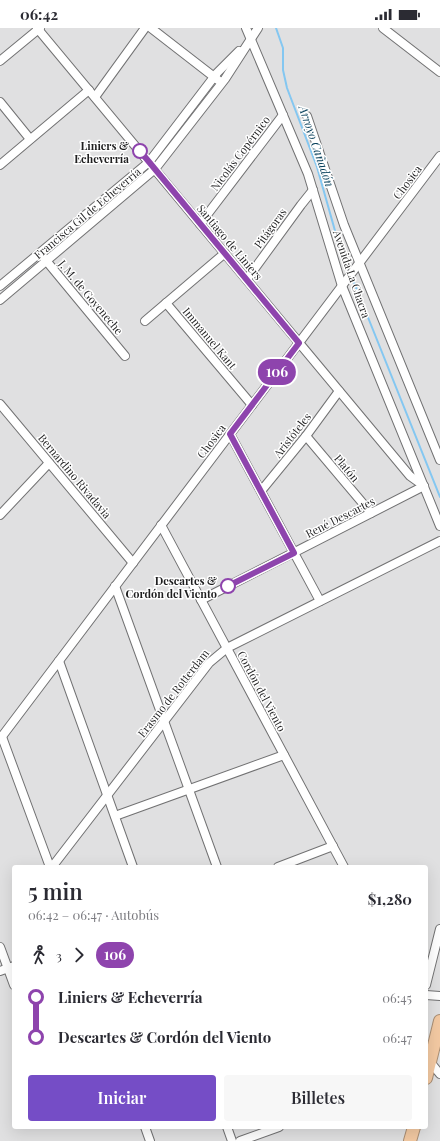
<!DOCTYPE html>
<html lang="es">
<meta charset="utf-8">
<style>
:root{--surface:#fff;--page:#f7f7f7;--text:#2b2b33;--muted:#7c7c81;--accent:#754dc6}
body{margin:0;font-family:"Playfair Display",serif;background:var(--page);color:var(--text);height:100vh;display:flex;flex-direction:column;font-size:15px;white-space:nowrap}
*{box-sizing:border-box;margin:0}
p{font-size:13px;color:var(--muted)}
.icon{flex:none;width:22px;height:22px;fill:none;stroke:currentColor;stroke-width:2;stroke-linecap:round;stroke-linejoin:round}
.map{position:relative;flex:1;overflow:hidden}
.sheet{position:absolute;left:12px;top:837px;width:416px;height:264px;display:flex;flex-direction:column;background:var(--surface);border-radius:4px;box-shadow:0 4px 16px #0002}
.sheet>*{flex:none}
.badge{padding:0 8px;border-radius:13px;font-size:14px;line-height:26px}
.map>.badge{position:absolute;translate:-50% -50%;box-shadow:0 0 0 2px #fff}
.legs{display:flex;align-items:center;gap:6px;height:44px;padding:0 16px;font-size:13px}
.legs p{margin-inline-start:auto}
.headline{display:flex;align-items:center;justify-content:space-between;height:68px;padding:0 16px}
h1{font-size:22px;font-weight:600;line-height:30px}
.cta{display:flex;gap:8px;margin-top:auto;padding:8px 16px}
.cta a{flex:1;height:46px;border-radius:4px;background:var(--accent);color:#fff;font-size:16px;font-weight:600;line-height:46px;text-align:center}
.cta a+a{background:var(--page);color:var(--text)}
ul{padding:0 16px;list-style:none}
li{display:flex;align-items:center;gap:14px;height:40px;font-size:15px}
li i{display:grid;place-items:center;width:6px;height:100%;margin:0 5px;background:currentColor}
li i::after{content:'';width:10px;height:10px;margin:-5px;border:3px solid;border-radius:50%;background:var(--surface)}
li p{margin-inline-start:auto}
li:first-child i{background:linear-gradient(#0000 50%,currentColor 0)}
li:last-child i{background:linear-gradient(currentColor 50%,#0000 0)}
.status{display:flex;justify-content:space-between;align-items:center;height:28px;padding:0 20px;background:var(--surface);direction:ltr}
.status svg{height:11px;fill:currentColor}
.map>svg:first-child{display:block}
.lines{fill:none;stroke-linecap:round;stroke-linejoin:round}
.stream{stroke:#84c7f1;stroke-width:2}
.minor-casing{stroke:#727273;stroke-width:10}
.highway-casing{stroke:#a98e74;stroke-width:14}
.minor{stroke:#fff;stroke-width:8}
.highway{stroke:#f3c9a2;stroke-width:12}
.line-1-casing{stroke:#fff;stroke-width:9}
.line-1{stroke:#8e44ad;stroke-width:6}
.stop-1-dot{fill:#fff;stroke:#8e44ad;stroke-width:2}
.labels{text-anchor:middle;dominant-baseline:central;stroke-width:3;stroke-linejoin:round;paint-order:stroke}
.stop-label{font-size:11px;font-weight:bold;fill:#1f1f20;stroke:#fff;text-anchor:end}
.street-label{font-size:11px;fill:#1f1f20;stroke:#fff}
.water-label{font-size:12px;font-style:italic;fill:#08405b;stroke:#fff}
</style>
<div class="status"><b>06:42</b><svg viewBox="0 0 49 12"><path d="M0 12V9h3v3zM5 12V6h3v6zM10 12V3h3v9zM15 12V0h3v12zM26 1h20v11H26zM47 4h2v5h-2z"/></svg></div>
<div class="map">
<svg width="440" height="1113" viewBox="0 0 440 1113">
<rect width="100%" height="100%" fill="#e0e0e1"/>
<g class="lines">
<g class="stream">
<polyline points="276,0 283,20 283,42 287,60 317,139 343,231 347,240"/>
<polyline points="353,252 440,469"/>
</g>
<g class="minor-casing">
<g id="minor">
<polyline points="37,0 410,448 424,458"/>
<polyline points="151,0 218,52"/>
<polyline points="246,0 308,146 342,258 440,498"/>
<polyline points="383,0 440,44"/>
<polyline points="0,33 40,0"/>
<polyline points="95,69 145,0"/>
<polyline points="0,74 30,111"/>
<polyline points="307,88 344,197 440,432"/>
<polyline points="0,137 89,62"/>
<polyline points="200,196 283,87"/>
<polyline points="44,230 125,328"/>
<polyline points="247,251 301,177 313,162"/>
<polyline points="0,258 149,134 217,45 239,23"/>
<polyline points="0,272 155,141 225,51 258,0"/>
<polyline points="166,275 252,377"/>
<polyline points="145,293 225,225"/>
<polyline points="0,376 133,535"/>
<polyline points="230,406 320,573"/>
<polyline points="306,408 371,485"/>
<polyline points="261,463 306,408 339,363"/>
<polyline points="0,487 49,435"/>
<polyline points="161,497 344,839"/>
<polyline points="115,558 217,839"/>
<polyline points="201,572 424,458"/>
<polyline points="59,633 133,839"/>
<polyline points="2,709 50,839"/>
<polyline points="0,711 440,128"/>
<polyline points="115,788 284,727"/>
<polyline points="52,839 209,635 227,620 440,513"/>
<polyline points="278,839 333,818"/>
<polyline points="0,919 14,957"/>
<polyline points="0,943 14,938"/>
<polyline points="426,957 440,901"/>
<polyline points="426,967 440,968"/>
<polyline points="430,1034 440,1046"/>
<polyline points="145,1099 150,1113"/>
<polyline points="227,1099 232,1113"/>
<polyline points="240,1113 279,1099"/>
</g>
</g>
<g class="highway-casing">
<g id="highway">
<polyline points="426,1050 440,993"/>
<polyline points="410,1113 414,1099"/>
</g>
</g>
<use href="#minor" class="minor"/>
<use href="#highway" class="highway"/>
</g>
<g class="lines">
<g class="line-1-casing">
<polyline id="line-1" points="140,123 299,315 230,406 294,525 228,558"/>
</g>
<use href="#line-1" class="line-1"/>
</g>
<g class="stop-1-dot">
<circle cx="140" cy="123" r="7"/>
<circle cx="228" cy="558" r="7"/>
</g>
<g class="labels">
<g class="stop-label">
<text x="129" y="117">Liniers &amp;<tspan x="129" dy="13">Echeverría</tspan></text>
<text x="217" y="552">Descartes &amp;<tspan x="217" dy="13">Cordón del Viento</tspan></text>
</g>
<g class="street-label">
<text transform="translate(240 125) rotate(-53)">Nicolás Copérnico</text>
<text transform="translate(407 154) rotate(-53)">Chosica</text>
<text transform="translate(87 185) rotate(-40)">Francisca Gil de Echeverría</text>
<text transform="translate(270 200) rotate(-54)">Pitágoras</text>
<text transform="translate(230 214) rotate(50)">Santiago de Liniers</text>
<text transform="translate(352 246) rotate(71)">Avenida La Chacra</text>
<text transform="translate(91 269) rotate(50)">J. M. de Goyeneche</text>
<text transform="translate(210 310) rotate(50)">Immanuel Kant</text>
<text transform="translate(292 407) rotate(-52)">Aristóteles</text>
<text transform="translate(211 413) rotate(-53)">Chosica</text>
<text transform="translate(347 440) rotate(50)">Platón</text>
<text transform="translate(75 448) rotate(50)">Bernardino Rivadavia</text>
<text transform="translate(340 489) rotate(-27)">René Descartes</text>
<text transform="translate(262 663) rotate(62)">Cordón del Viento</text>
<text transform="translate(173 665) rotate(-52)">Erasmo de Rotterdam</text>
</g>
<g class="water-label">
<text transform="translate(317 118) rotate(71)">Arroyo Cañadón</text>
</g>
</g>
</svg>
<b class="badge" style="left:277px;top:344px;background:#8e44ad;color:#fff">106</b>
<section class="sheet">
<div class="headline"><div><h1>5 min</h1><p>06:42 – 06:47 · Autobús</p></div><b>$1,280</b></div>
<div class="legs"><svg class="icon" aria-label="walk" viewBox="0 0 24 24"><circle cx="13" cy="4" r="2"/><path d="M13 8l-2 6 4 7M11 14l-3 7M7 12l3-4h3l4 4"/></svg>3<svg class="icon" aria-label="forward" viewBox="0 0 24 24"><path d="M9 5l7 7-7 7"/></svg><b class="badge" style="background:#8e44ad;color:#fff">106</b></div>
<ul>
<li><i style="color:#8e44ad"></i><b>Liniers &amp; Echeverría</b><p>06:45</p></li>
<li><i style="color:#8e44ad"></i><b>Descartes &amp; Cordón del Viento</b><p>06:47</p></li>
</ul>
<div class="cta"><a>Iniciar</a><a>Billetes</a></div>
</section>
</div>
